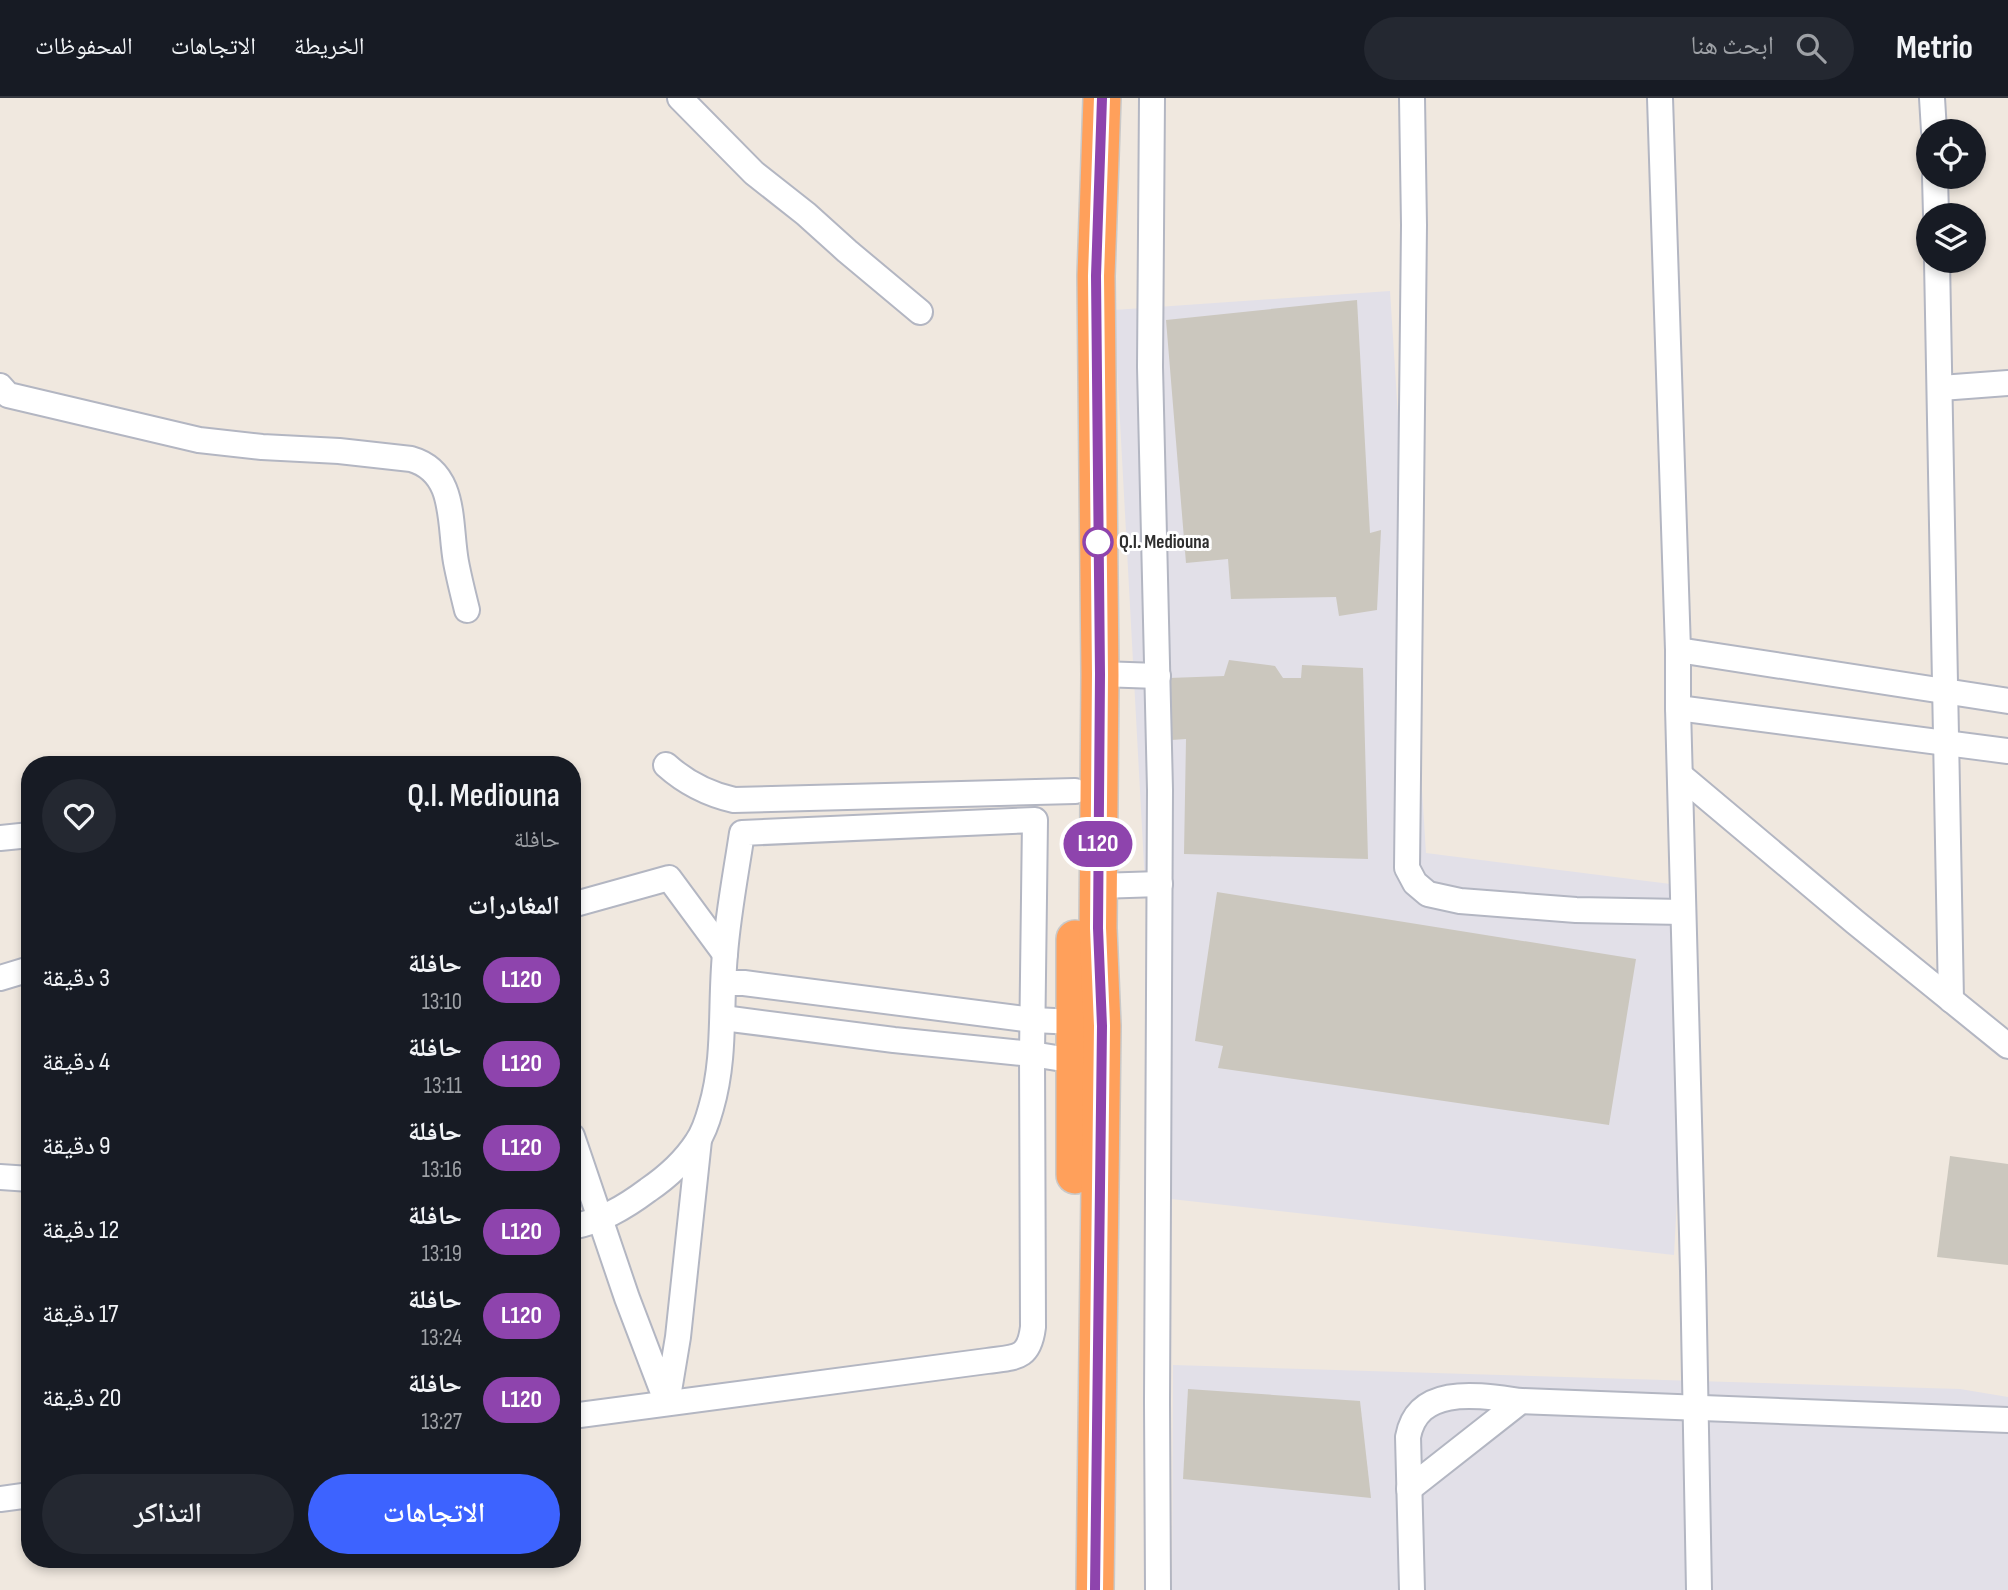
<!DOCTYPE html>
<html lang="ar">
<meta charset="utf-8">
<style>
:root{--surface:#171b24;--page:#242831;--text:#f1f3f6;--muted:#9ea1a6;--line:#363941;--accent:#3d63ff}
body{margin:0;font-family:"Sofia Sans Condensed","Noto Naskh Arabic",sans-serif;background:var(--page);color:var(--text);direction:rtl;height:100vh;display:flex;flex-direction:column;font-size:26px;white-space:nowrap}
*{box-sizing:border-box;margin:0}
p{font-size:23px;color:var(--muted)}
.icon{flex:none;width:38px;height:38px;fill:none;stroke:currentColor;stroke-width:2;stroke-linecap:round;stroke-linejoin:round}
.map{position:relative;flex:1;overflow:hidden;direction:ltr}
.details{position:absolute;left:21px;top:658px;width:560px;height:812px;display:flex;flex-direction:column;background:var(--surface);border-radius:28px;box-shadow:0 4px 10px #0003;direction:rtl}
.details>*{flex:none}
.badge{padding:0 14px;border-radius:23px;font-size:24px;line-height:46px}
.fabs{position:absolute;left:1916px;top:21px;display:grid;gap:14px}
.fabs a{display:grid;place-items:center;width:70px;height:70px;border-radius:50%;background:var(--surface);box-shadow:0 4px 10px #0003;font-size:35px}
.map>.badge{position:absolute;translate:-50% -50%;box-shadow:0 0 0 4px #fff}
h2{padding:0 21px;font-size:26px;line-height:63px}
.round{display:grid;place-items:center;flex:none;width:74px;height:74px;border-radius:37px;background:var(--page)}
.overview{display:flex;align-items:center;justify-content:space-between;height:119px;padding:0 21px}
h1{font-size:33px;font-weight:600;line-height:52px}
.primary-button{display:flex;gap:14px;margin-top:auto;padding:14px 21px}
.primary-button a{flex:1;height:80px;border-radius:42px;background:var(--accent);color:#fff;font-size:28px;font-weight:600;line-height:80px;text-align:center}
.primary-button a+a{background:var(--page);color:var(--text)}
ul{padding:0;list-style:none}
li{display:flex;align-items:center;gap:21px;height:84px;padding:0 21px}
li div{flex:1}
li b{display:block;font-size:26px}
li em{font-style:normal}
li .badge{min-width:77px;font-weight:700;text-align:center}
header{display:flex;align-items:center;gap:42px;box-sizing:border-box;height:98px;padding:0 35px;background:var(--surface);border-bottom:2px solid var(--line)}
header strong{font-size:33px}
nav{display:flex;gap:38px;margin-inline-start:auto;font-size:24px}
.search{width:490px;height:63px;background:var(--page);display:flex;align-items:center;gap:18px;box-sizing:border-box;padding:0 24px;border-radius:38px;color:var(--muted);font-size:26px}
.map>svg:first-child{display:block}
.industrial{fill:#e2e0e8}
.building{fill:#cbc7be}
.lines{fill:none;stroke-linecap:round;stroke-linejoin:round}
.minor-casing{stroke:#b3b6c2;stroke-width:28}
.highway-casing{stroke:#c9c9c9;stroke-width:40}
.minor{stroke:#fff;stroke-width:24}
.highway{stroke:#ffa05b;stroke-width:37}
.line-casing{stroke:#fff;stroke-width:16}
.line{stroke:#8e44ad;stroke-width:10}
.stop-dot{fill:#fff;stroke:#8e44ad;stroke-width:3.5}
.labels{text-anchor:middle;dominant-baseline:central;stroke-width:6;stroke-linejoin:round;paint-order:stroke}
.stop-label{font-size:19px;font-weight:bold;fill:#2e2e2e;stroke:#fff;text-anchor:start}
</style>
<header>
<strong>Metrio</strong>
<div class="search"><svg class="icon" aria-label="search" viewBox="0 0 24 24"><circle cx="10" cy="10" r="6"/><path d="M15 15l6 6"/></svg>ابحث هنا</div>
<nav><a>الخريطة</a><a>الاتجاهات</a><a>المحفوظات</a></nav>
</header>
<div class="map">
<svg width="2008" height="1492" viewBox="0 0 2008 1492">
<rect width="100%" height="100%" fill="#f0e8df"/>
<g class="industrial">
<polygon points="1390,193 1426,755 1694,789 1674,1157 1162,1100 1114,212"/>
<polygon points="1173,1267 1960,1291 2008,1299 2008,1492 1172,1492"/>
</g>
<g class="building">
<polygon points="1357,202 1370,435 1381,432 1377,512 1339,518 1336,499 1231,501 1228,461 1186,465 1166,222"/>
<polygon points="1229,562 1275,568 1283,580 1301,580 1302,567 1363,570 1368,761 1184,756 1186,641 1171,642 1169,580 1224,578"/>
<polygon points="1217,794 1636,861 1609,1027 1218,970 1223,948 1195,943"/>
<polygon points="1950,1058 2008,1066 2008,1167 1937,1159"/>
<polygon points="1188,1291 1360,1303 1371,1400 1183,1381"/>
</g>
<g class="lines">
<g class="minor-casing">
<g id="minor">
<polyline points="680,0 754,75 806,116 847,153 920,214"/>
<polyline points="1152,0 1150,269 1160,692 1157,1304 1158,1492"/>
<polyline points="1412,0 1414,127 1407,770 1415,785 1428,796 1460,803 1576,812 1683,814"/>
<polyline points="1660,0 1678,552 1678,610 1693,1173 1699,1492"/>
<polyline points="1932,0 1934,33"/>
<polyline points="1935,79 1936,117"/>
<polyline points="1937,163 1951,902"/>
<path d="M0 288 8 297 199 342 262 349 339 353 411 361C457 374 449 426 456 464 459 480 463 496 467 512"/>
<polyline points="1941,290 2008,285"/>
<polyline points="1678,552 2008,603"/>
<polyline points="1100,576 1158,578"/>
<polyline points="1678,610 2008,653"/>
<path d="M666 667C686 685 708 696 734 702L1075 693"/>
<polyline points="1680,677 1855,824 2008,948"/>
<polyline points="0,740 30,737"/>
<polyline points="1098,788 1160,786"/>
<polyline points="572,807 669,780 725,856"/>
<polyline points="0,880 30,871"/>
<polyline points="724,889 730,885 744,885 1033,922 1075,924"/>
<polyline points="723,920 894,942 1032,956 1075,963"/>
<polyline points="572,1038 627,1200 667,1305 678,1239 699,1042"/>
<polyline points="0,1079 30,1081"/>
<path d="M572 1129C601 1123 624 1110 648 1092 667 1079 684 1064 697 1044 704 1034 708 1021 711 1010 726 959 720 908 725 856 728 816 736 775 742 735L1035 722 1032 956 1033 1229C1029 1262 1015 1259 987 1263L572 1318"/>
<polyline points="1409,1391 1521,1303"/>
<polyline points="0,1401 30,1397"/>
<path d="M1412 1492 1408 1339C1418 1285 1482 1298 1521 1303L2008 1322"/>
</g>
</g>
<g class="highway-casing">
<g id="highway">
<polyline points="1075,841 1075,1077"/>
<polyline points="1095,1492 1102,928 1098,830 1100,576 1096,178 1102,0"/>
</g>
</g>
<use href="#minor" class="minor"/>
<use href="#highway" class="highway"/>
</g>
<g class="lines">
<g class="line-casing">
<polyline id="line" points="1095,1492 1102,928 1098,830 1100,576 1096,178 1102,0"/>
</g>
<use href="#line" class="line"/>
</g>
<circle class="stop-dot" cx="1098" cy="444" r="14"/>
<g class="labels">
<g class="stop-label">
<text x="1119" y="444">Q.I. Mediouna</text>
</g>
</g>
</svg>
<div class="fabs">
<a><svg class="icon" aria-label="locate" viewBox="0 0 24 24"><circle cx="12" cy="12" r="6"/><path d="M12 2v4M12 18v4M2 12h4M18 12h4"/></svg></a>
<a><svg class="icon" aria-label="layers" viewBox="0 0 24 24"><path d="M12 4l9 5-9 5-9-5zM3 14l9 5 9-5"/></svg></a>
</div>
<b class="badge" style="left:1098px;top:746px;background:#8e44ad;color:#fff">L120</b>
<section class="details">
<div class="overview"><div><h1>Q.I. Mediouna</h1><p>حافلة</p></div><a class="round"><svg class="icon" aria-label="heart" viewBox="0 0 24 24"><path d="M12 20l-8-8c-3-5 5-10 8-4 3-6 11-1 8 4z"/></svg></a></div>
<h2>المغادرات</h2>
<ul>
<li><span class="badge" style="background:#8e44ad;color:#fff">L120</span><div><b>حافلة</b><p>13:10</p></div><em>3 دقيقة</em></li>
<li><span class="badge" style="background:#8e44ad;color:#fff">L120</span><div><b>حافلة</b><p>13:11</p></div><em>4 دقيقة</em></li>
<li><span class="badge" style="background:#8e44ad;color:#fff">L120</span><div><b>حافلة</b><p>13:16</p></div><em>9 دقيقة</em></li>
<li><span class="badge" style="background:#8e44ad;color:#fff">L120</span><div><b>حافلة</b><p>13:19</p></div><em>12 دقيقة</em></li>
<li><span class="badge" style="background:#8e44ad;color:#fff">L120</span><div><b>حافلة</b><p>13:24</p></div><em>17 دقيقة</em></li>
<li><span class="badge" style="background:#8e44ad;color:#fff">L120</span><div><b>حافلة</b><p>13:27</p></div><em>20 دقيقة</em></li>
</ul>
<div class="primary-button"><a>الاتجاهات</a><a>التذاكر</a></div>
</section>
</div>
